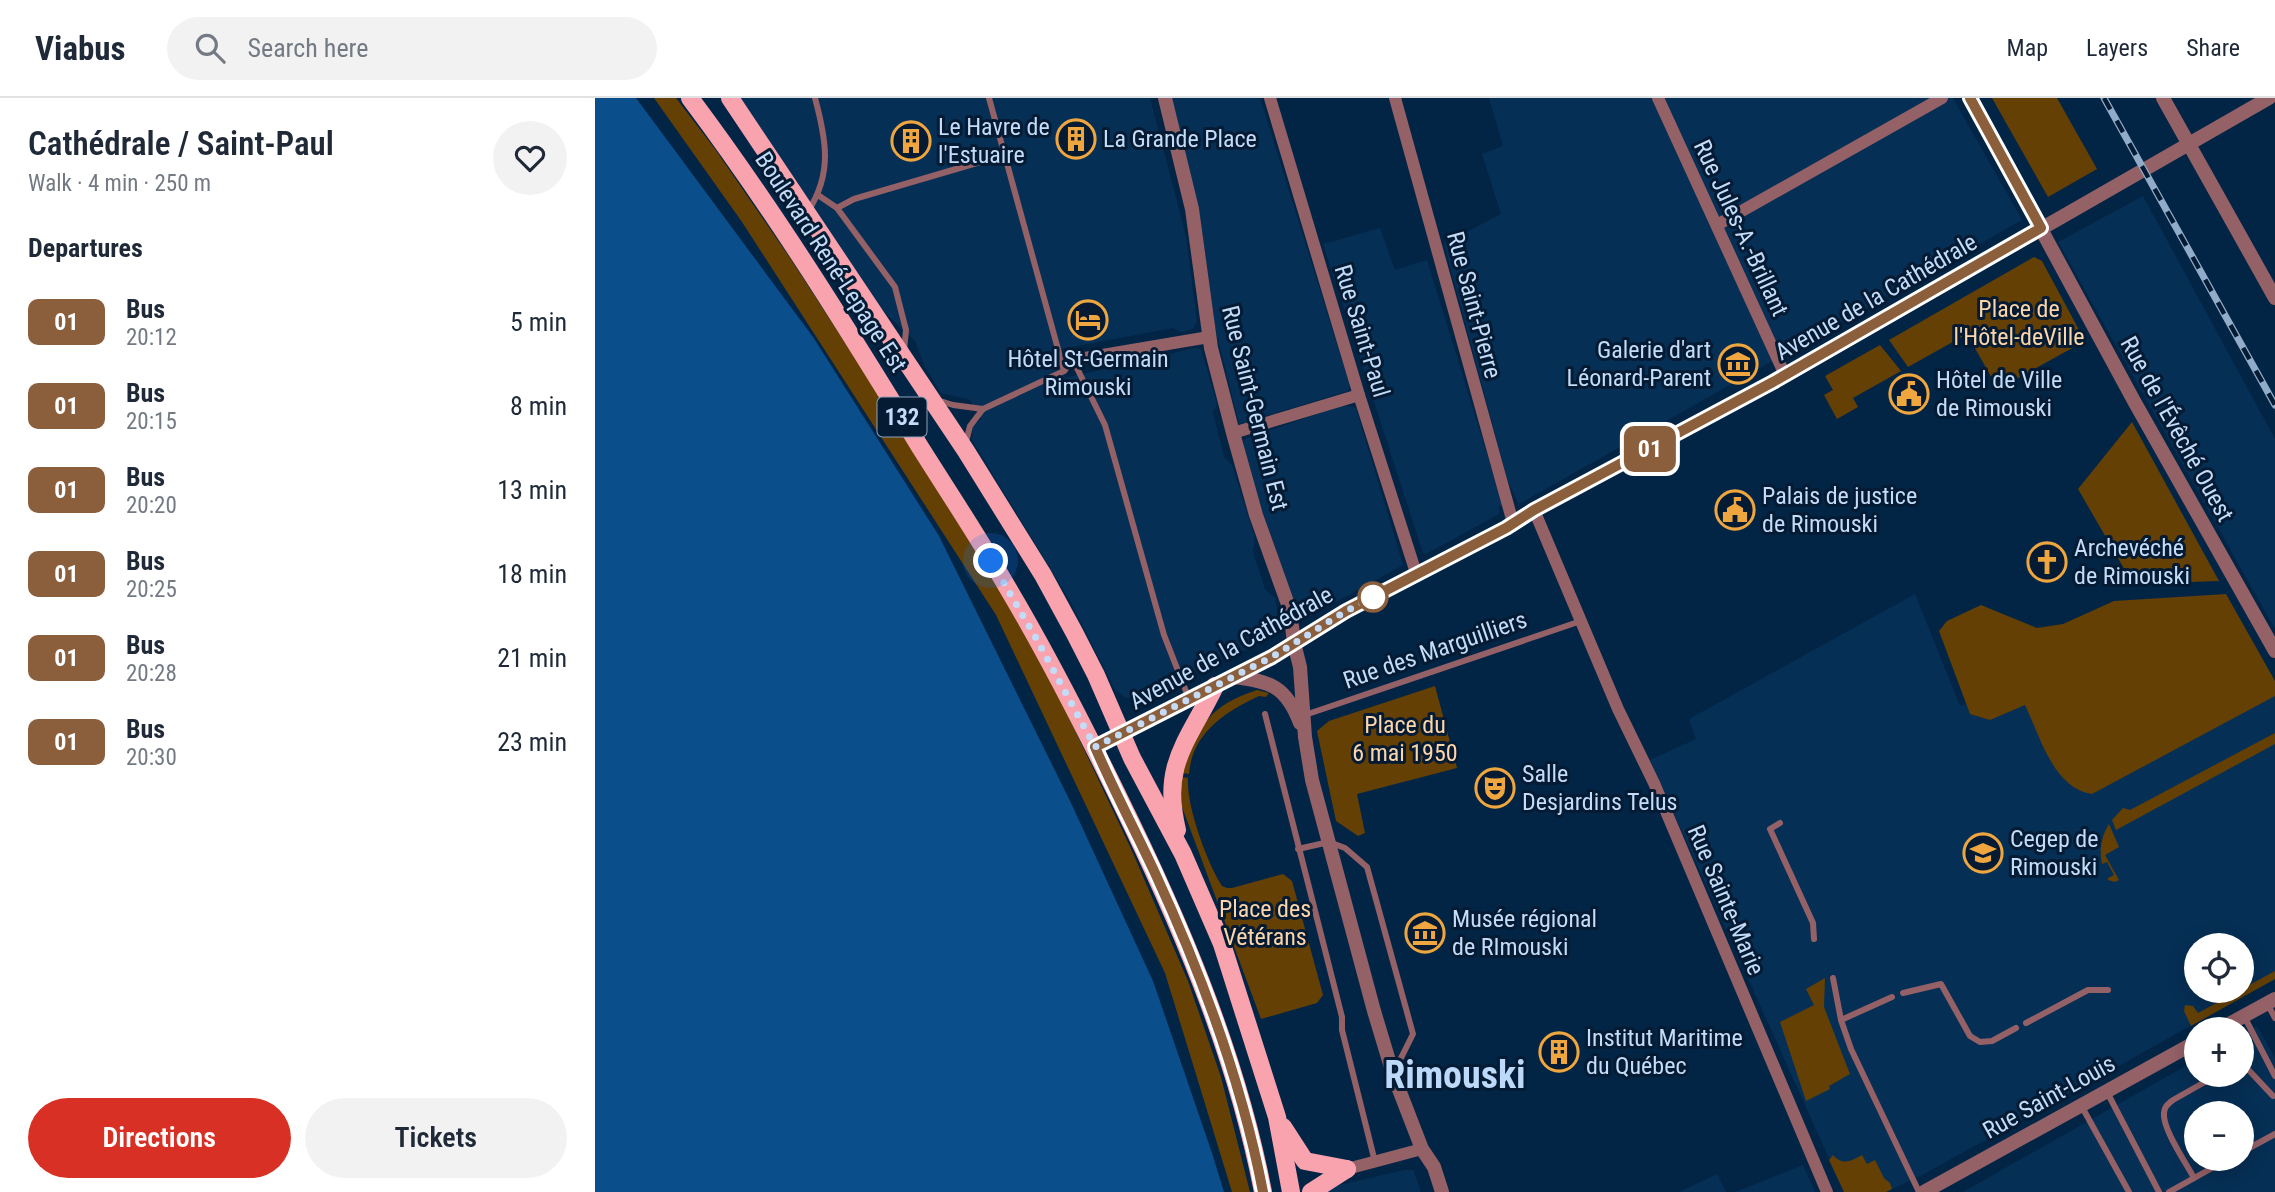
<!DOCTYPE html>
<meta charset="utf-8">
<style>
:root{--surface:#fff;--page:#f2f2f3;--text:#1f2937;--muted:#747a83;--line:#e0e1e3;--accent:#d93025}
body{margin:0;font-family:"Roboto Condensed",sans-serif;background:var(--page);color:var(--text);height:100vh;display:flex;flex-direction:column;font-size:26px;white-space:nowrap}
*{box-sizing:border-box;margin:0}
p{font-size:23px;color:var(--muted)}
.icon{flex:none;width:38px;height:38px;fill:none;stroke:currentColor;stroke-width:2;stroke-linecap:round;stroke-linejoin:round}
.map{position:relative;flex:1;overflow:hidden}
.panel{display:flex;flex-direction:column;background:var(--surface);width:595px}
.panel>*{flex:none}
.badge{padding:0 14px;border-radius:10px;font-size:24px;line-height:46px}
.buttons{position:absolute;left:1589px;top:835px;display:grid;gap:14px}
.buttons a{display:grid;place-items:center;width:70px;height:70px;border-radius:50%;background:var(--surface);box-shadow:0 4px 18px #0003;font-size:35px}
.you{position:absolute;width:35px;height:35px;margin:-18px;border:5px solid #fff;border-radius:50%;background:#1a73e8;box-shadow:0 0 0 10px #1a73e833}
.map>.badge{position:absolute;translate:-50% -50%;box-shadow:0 0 0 4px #fff}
h2{padding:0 28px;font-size:26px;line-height:63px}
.round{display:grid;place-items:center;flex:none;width:74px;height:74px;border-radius:37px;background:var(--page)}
.overview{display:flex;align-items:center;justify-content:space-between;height:119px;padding:0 28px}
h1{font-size:33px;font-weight:600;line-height:52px}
.primary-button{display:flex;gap:14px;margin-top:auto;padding:14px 28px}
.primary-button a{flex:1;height:80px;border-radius:42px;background:var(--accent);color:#fff;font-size:28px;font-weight:600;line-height:80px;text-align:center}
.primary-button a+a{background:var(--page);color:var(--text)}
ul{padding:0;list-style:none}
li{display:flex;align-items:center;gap:21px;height:84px;padding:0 28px}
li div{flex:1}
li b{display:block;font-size:26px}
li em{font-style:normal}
li .badge{min-width:77px;font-weight:700;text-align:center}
header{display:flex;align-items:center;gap:42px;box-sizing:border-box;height:98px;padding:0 35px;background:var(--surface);border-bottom:2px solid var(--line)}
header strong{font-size:33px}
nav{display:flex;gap:38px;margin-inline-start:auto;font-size:24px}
.search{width:490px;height:63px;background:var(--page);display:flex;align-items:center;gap:18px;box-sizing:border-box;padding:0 24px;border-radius:38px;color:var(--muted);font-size:26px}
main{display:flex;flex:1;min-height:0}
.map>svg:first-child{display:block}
.built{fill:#062f55;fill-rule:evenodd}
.green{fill:#644005}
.water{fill:#0a4f8c}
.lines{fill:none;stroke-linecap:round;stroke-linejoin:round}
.service{stroke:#946167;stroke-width:6}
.minor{stroke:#946167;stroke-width:12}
.tertiary{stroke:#946167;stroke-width:14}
.primary{stroke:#f8a3ae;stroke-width:18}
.rail-casing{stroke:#91acc9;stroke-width:7}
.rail{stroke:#041b33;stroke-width:4.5;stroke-dasharray:13;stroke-linecap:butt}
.line-casing{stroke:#fff;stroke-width:16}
.line{stroke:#8b5e3c;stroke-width:10}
.walk{stroke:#c4dcf8;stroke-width:7;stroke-dasharray:0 12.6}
.stop-dot{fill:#fff;stroke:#8b5e3c;stroke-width:3.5}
.labels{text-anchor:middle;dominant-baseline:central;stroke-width:6;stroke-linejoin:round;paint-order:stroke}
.shield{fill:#041b33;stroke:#8aa2bd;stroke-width:2}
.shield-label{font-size:23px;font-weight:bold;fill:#c4dcf8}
.poi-label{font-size:24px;fill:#c4dcf8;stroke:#041b33;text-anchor:start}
.street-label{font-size:24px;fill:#c4dcf8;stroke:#041b33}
.park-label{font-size:24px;fill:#fcd6aa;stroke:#041b33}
.town-label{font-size:38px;font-weight:bold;fill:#bcd9fa;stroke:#041b33}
</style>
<header>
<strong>Viabus</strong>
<div class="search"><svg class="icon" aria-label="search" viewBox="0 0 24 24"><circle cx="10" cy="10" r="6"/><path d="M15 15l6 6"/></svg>Search here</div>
<nav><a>Map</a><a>Layers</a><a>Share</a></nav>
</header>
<main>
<section class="panel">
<div class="overview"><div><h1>Cathédrale / Saint-Paul</h1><p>Walk · 4 min · 250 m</p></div><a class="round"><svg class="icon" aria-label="heart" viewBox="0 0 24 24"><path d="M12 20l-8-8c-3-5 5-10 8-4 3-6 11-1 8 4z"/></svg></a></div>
<h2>Departures</h2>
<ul>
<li><span class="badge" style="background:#8b5e3c;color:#fff">01</span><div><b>Bus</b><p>20:12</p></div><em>5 min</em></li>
<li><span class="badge" style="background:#8b5e3c;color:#fff">01</span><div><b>Bus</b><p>20:15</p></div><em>8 min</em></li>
<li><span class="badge" style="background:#8b5e3c;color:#fff">01</span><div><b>Bus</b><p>20:20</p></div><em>13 min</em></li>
<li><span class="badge" style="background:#8b5e3c;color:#fff">01</span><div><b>Bus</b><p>20:25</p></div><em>18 min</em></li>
<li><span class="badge" style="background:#8b5e3c;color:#fff">01</span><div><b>Bus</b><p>20:28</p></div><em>21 min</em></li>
<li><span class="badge" style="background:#8b5e3c;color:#fff">01</span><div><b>Bus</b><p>20:30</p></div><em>23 min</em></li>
</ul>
<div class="primary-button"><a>Directions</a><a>Tickets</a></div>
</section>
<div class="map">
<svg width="1680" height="1094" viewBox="0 0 1680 1094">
<rect width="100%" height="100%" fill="#022546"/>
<g class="built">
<polygon points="142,0 555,0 591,138 602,224 598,231 586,234 578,230 466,251 470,280 600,250 606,251 622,306 618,315 629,359 637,367 660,440 658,454 670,491 680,500 683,515 677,531 669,544 563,590 546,599 531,600 520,592 475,503 377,342 378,328 386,321 375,302 346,295 330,269 320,243 284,209"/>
<polygon points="576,0 665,0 755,288 753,293 644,326 620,229 605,120"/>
<polygon points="894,0 1358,0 1427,122 924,406 913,384 849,146 906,116 887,56 908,48"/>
<polygon points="1548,98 1680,341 1680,531 1463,144"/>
<polygon points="785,130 800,172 832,162 908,408 904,409 904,416 831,456 828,455 728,146"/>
<polygon points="747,307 761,310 808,467 712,520 705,516 700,507 660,392 648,342"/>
<path d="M1320 496 1365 608 1371 606 1375 616 1430 607 1680 583V881L1331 1075 1297 1091 1291 1094H1249L1055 662 1101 641 1094 621ZM1601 847H1647V892H1601Z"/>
<path d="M1662 928 1680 960V1094H1368L1601 962V976H1647V936ZM1601 1015H1647V1060H1601Z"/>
<polygon points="1208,1067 1220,1094 1140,1094"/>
<polygon points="809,1072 818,1072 826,1094 725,1094 736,1089"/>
<polygon points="1122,1076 1131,1094 1084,1094"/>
</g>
<g class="green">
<polygon points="59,0 81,0 120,51 195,160 351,400 418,510 469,609 537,753 593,883 626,979 655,1094 637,1094 570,875 401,517 147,124"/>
<polygon points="1397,0 1462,0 1502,71 1453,99"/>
<polygon points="1439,159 1447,163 1490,243 1403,291 1372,236 1313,269 1294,242"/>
<polygon points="1285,247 1306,273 1258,300 1263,309 1242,321 1229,297 1238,292 1230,278"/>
<polygon points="1537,324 1624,483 1538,486 1483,391"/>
<path d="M1631 496 1680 583V598L1497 696C1458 690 1445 638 1430 607L1395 622 1375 616 1344 533 1352 523 1386 507 1442 530 1468 526 1519 503Z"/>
<polygon points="840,588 862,670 762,696 770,735 763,738 741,723 722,633 734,623"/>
<path d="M662 592 674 595 671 599 664 598C630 614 597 635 594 676L587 675C605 628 611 609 662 592Z"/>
<polygon points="1680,635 1680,646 1521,732 1517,722 1528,710 1535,712"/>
<path d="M586 679 593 680C591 707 612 765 627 788L632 790H637L688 776 697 783 728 897 722 905 666 921 587 709Z"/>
<path d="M1514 726 1524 749 1510 757 1524 782 1520 784 1513 782V780L1519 777 1512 764 1507 766C1504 752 1506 739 1514 726Z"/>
<polygon points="1680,873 1680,881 1596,928 1589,913 1590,907 1598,908 1603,915"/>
<polygon points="1230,880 1229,909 1255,976 1234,988 1235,991 1211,1003 1185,924 1219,907 1211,891"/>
<path d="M1238 1057C1248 1068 1256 1063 1267 1057L1272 1066 1280 1062 1289 1080 1295 1085 1297 1091 1291 1094H1249L1234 1062Z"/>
</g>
<polygon class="water" points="0,0 41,0 218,239 344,438 476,705 558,883 617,1055 629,1094 0,1094"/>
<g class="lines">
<g class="service">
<polyline points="394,0 469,273"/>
<polyline points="223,97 242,110 300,189 311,232 309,253"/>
<polyline points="242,110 259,101 409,57"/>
<path d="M213 113C238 75 231 41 220 0"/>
<polyline points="342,302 358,307 388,311"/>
<polyline points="371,344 375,328 388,311 469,273 478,262 510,327 569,537 594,601"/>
<polyline points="670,616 747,919 747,932 780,1064"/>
<polyline points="710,617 986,523"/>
<polyline points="1185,725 1175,731 1218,825 1219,841"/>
<polyline points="703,751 734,744 750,750 772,769 818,936 799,974"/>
<polyline points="1238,880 1246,922"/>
<polyline points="1308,895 1346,886 1375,938 1385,944 1397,943 1421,930"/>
<polyline points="1297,899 1246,922 1256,951 1324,1094"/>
<polyline points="1673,907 1680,920"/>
<polyline points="1649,918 1680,978"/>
<polyline points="1431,925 1493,892 1513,892"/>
<polyline points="1647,965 1678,998"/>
<polyline points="1512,994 1564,1094"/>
<polyline points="1487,1009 1534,1094"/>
<polyline points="1647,1054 1680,1036"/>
<path d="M1599 1080C1591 1065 1567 1030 1569 1015 1569 1009 1573 1006 1578 1002L1624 976"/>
<polyline points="1574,1094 1635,1060"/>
</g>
<g class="minor">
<polyline points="675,0 764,297 822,478"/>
<polyline points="800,0 918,425"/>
<polyline points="1063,0 1190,277"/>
<polyline points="1122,127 1347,0"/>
<polyline points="478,262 614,239"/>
<polyline points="638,335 764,297"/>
<polyline points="939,412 1023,611 1059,685 1232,1094"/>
<polyline points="752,1071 827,1051"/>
</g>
<g class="tertiary">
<polyline points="570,0 597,111 616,250 638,335 661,417 695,512 699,545 705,569 710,639 717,682 779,913 798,976 827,1051 839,1069 847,1094"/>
<polyline points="1375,0 1539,303 1680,553"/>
<polyline points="1568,0 1680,200"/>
<path d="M638 579C675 583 691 588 705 625"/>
<polyline points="500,649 676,559 751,513 911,430 939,412 1179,284 1674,0"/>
<polyline points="1625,931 1680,901"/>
<polyline points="1329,1094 1601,944"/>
</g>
<g class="primary">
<path d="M95 0C179 112 252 230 325 349 354 395 384 440 411 487 457 564 497 644 536 725 593 843 643 965 668 1094"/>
<polyline points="135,0 371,353 448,477 479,534 501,577 537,660 588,756 627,846 682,1019 696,1094"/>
<path d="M582 732C566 666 593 644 620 588"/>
<polyline points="688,1029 710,1063 752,1071"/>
<polyline points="716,1094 752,1071"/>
</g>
<g class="rail-casing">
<polyline id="rail" points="1509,0 1680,307"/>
</g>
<use href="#rail" class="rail"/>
</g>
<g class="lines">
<g class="line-casing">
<path id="line" d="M668 1094C647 984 607 877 560 775 540 732 518 691 500 649L677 559 751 513 911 430 939 412 1178 284 1446 130 1375 0"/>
</g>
<use href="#line" class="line"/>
<polyline class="walk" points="396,463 441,540 500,649 677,559 751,513 786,495 778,499"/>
</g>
<defs>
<g id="building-ring" transform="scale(2.0125)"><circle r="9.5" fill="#041b33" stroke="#f0a63e" stroke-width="1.5"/><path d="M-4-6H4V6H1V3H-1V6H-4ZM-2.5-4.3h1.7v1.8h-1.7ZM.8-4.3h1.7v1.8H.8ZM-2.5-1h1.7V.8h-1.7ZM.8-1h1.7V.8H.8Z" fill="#f0a63e"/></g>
<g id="hotel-ring" transform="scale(2.0125)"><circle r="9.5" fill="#041b33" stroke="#f0a63e" stroke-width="1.5"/><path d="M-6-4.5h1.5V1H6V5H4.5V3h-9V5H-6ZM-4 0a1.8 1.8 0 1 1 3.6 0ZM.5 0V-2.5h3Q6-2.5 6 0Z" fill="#f0a63e"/></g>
<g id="museum-ring" transform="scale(2.0125)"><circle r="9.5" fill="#041b33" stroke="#f0a63e" stroke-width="1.5"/><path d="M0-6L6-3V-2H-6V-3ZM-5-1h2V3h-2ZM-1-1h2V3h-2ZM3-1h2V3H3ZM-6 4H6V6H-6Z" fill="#f0a63e"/></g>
<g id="civic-ring" transform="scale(2.0125)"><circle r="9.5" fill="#041b33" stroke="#f0a63e" stroke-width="1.5"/><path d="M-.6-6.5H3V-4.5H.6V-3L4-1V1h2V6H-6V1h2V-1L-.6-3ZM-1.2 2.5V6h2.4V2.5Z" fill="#f0a63e"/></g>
<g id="church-ring" transform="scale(2.0125)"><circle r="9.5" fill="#041b33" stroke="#f0a63e" stroke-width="1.5"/><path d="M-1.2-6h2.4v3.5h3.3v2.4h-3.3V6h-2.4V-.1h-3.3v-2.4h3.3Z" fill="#f0a63e"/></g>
<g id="theatre-ring" transform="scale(2.0125)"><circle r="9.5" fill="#041b33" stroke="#f0a63e" stroke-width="1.5"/><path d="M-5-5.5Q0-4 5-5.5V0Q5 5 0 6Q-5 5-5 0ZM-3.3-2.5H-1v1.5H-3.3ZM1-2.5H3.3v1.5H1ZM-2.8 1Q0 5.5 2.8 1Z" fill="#f0a63e"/></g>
<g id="university-ring" transform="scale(2.0125)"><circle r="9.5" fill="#041b33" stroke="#f0a63e" stroke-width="1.5"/><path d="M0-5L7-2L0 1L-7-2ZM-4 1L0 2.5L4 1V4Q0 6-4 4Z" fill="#f0a63e"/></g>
</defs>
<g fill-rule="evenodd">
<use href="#building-ring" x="481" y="41"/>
<use href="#building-ring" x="316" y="43"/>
<use href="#hotel-ring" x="493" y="222"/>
<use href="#museum-ring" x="1143" y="266"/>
<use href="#civic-ring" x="1314" y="296"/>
<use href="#civic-ring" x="1140" y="412"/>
<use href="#church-ring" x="1452" y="464"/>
<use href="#theatre-ring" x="900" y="690"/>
<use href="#university-ring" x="1388" y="755"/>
<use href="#museum-ring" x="830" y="835"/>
<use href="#building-ring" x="964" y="954"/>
</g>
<circle class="stop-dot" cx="778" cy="499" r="14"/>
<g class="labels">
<rect class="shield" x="282.5" y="299.5" width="49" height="39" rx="5"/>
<g class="shield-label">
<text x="307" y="319">132</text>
</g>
<g class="poi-label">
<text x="343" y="29">Le Havre de<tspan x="343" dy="28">l'Estuaire</tspan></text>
<text x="508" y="41">La Grande Place</text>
<text x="1116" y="252" text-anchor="end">Galerie d'art<tspan x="1116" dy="28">Léonard-Parent</tspan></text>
<text x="493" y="261" text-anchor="middle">Hôtel St-Germain<tspan x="493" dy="28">Rimouski</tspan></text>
<text x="1341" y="282">Hôtel de Ville<tspan x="1341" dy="28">de Rimouski</tspan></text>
<text x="1167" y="398">Palais de justice<tspan x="1167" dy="28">de Rimouski</tspan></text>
<text x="1479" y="450">Archevéché<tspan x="1479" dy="28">de Rimouski</tspan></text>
<text x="927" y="676">Salle<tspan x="927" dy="28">Desjardins Telus</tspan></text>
<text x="1415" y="741">Cegep de<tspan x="1415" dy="28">Rimouski</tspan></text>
<text x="857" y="821">Musée régional<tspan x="857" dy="28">de RImouski</tspan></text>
<text x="991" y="940">Institut Maritime<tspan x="991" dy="28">du Québec</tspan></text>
</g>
<g class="street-label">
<text transform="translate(1146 130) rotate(65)">Rue Jules-A.-Brillant</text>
<text transform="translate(236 164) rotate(57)">Boulevard René-Lepage Est</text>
<text transform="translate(1281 199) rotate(-30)">Avenue de la Cathédrale</text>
<text transform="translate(879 207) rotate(75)">Rue Saint-Pierre</text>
<text transform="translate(767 233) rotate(73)">Rue Saint-Paul</text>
<text transform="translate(660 310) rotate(76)">Rue Saint-Germain Est</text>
<text transform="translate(1582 331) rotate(61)">Rue de l'Évêché Ouest</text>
<text transform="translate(636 550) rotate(-29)">Avenue de la Cathédrale</text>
<text transform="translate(840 552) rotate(-19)">Rue des Marguilliers</text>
<text transform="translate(1131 802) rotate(67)">Rue Sainte-Marie</text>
<text transform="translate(1454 999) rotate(-29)">Rue Saint-Louis</text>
</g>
<g class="park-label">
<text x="1424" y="211">Place de<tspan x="1424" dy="28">l'Hôtel-deVille</tspan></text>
<text x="810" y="627">Place du<tspan x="810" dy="28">6 mai 1950</tspan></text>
<text x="670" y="811">Place des<tspan x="670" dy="28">Vétérans</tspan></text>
</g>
<g class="town-label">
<text x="860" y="977">Rimouski</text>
</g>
</g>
</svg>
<div class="buttons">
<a><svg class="icon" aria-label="locate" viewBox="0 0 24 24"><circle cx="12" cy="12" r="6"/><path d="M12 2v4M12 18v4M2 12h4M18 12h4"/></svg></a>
<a>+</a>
<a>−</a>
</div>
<div class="you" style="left:396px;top:463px"></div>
<b class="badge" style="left:1055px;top:351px;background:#8b5e3c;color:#fff">01</b>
</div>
</main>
